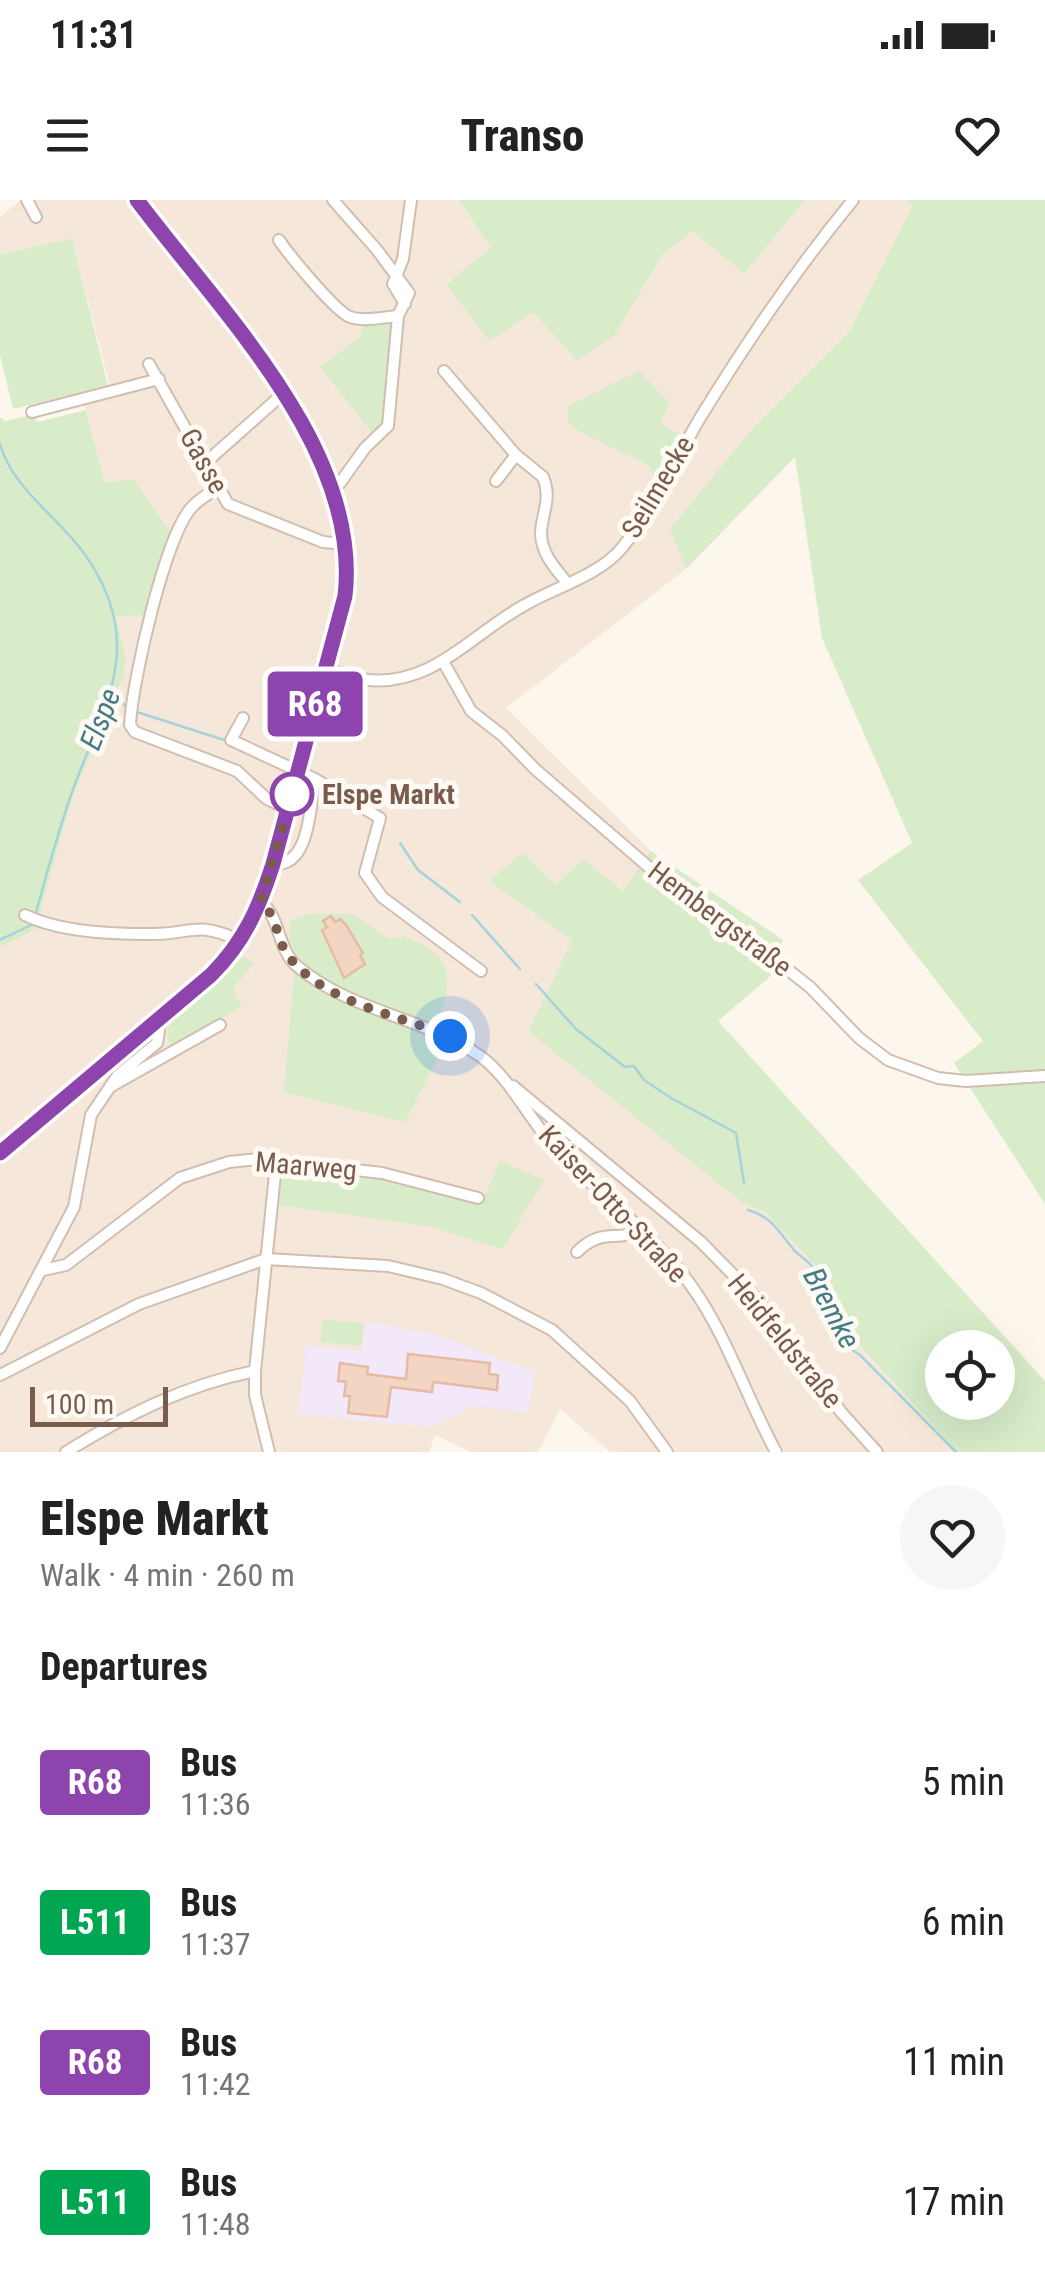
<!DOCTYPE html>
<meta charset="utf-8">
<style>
:root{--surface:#fff;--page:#f6f6f6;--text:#222;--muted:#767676}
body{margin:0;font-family:"Roboto Condensed",sans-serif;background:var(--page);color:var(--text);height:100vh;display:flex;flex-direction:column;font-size:38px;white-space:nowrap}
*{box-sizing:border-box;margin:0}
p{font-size:32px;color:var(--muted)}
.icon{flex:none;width:55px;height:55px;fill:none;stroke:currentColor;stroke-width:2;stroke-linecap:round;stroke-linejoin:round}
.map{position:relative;height:1252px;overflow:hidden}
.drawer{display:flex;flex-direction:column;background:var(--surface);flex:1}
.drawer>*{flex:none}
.badge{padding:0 20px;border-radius:8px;font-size:35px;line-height:65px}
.buttons{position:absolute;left:925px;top:1130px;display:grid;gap:20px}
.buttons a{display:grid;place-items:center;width:90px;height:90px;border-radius:50%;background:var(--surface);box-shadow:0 10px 40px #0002;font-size:50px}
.scale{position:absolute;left:30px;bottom:25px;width:138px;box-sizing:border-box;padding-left:10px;border:5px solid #7a5c4d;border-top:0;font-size:28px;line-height:35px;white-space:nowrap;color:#7a5c4d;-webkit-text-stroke:8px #fffaf3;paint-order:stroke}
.you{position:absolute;width:50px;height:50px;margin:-25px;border:8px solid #fff;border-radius:50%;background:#1a73e8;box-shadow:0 0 0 15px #1a73e833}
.map>.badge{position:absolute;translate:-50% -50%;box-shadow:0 0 0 5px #fff}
h2{padding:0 40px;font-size:38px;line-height:90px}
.round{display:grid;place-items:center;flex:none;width:105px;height:105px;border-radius:52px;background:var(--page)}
.summary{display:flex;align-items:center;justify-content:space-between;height:170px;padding:0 40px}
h1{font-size:48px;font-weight:800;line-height:75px}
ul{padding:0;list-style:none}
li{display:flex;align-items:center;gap:30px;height:140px;padding:0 40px}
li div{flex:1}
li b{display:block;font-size:38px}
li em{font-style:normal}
li .badge{min-width:110px;font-weight:700;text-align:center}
.status{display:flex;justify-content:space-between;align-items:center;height:70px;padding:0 50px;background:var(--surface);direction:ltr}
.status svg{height:28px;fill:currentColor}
header{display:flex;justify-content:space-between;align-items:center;height:130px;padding:0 40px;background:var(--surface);font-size:45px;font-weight:800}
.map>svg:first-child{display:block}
.residential{fill:#f5e8da}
.education{fill:#f3e8fa}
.green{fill:#d8ecc9;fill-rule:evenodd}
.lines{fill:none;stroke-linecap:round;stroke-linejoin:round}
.stream{stroke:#a5d3da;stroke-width:2.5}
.building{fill:#f3d5c3;stroke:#e6bba3;stroke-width:2.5}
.minor-casing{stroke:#d1beb0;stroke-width:14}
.primary-casing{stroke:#dad1cd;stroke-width:19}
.minor{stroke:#fff;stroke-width:10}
.primary{stroke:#fbd9a5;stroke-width:15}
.line-casing{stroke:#fff;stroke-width:22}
.line{stroke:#8e44ad;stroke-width:15}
.walk{stroke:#7a5c4d;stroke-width:10;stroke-dasharray:0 18}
.stop-dot{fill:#fff;stroke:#8e44ad;stroke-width:5}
.labels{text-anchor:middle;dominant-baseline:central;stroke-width:10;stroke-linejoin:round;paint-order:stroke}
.street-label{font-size:28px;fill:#7a5c4d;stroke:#fffaf3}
.stop-label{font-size:28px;font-weight:bold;fill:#7a5c4d;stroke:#fffaf3;text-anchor:start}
.water-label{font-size:30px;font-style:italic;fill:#437c86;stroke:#fffaf3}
</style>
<div class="status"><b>11:31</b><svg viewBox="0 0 49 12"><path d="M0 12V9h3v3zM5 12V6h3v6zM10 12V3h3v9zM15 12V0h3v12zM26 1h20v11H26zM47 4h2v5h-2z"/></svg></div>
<header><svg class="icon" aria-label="menu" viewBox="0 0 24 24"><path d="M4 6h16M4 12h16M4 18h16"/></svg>Transo<svg class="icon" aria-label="heart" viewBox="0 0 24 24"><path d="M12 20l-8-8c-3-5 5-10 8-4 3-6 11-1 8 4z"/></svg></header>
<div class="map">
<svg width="1045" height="1252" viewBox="0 0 1045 1252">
<rect width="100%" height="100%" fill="#fdf6ec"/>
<polygon class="residential" points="21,0 459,0 490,49 446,83 615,135 662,55 694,31 744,74 805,0 907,0 912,7 849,132 752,229 671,329 686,369 506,508 651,651 623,692 572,740 528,831 743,1003 765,1011 820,1071 833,1118 957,1252 610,1252 560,1209 538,1252 471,1252 435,1235 429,1252 0,1252 0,747 35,730 72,598 108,511 118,495 126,458 116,415 148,414 105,283 84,202 112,194 72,38 0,55 0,17"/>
<polygon class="education" points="366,1121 436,1135 536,1172 528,1212 474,1206 432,1227 298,1214 306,1146 361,1151"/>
<g class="green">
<polygon points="459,0 805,0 744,74 693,31 662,55 615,135 577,160 533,112 489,141 446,84 490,48"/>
<polygon points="907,0 1045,0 1045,1004 954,863 983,841 858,680 912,643 822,438 795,257 686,369 670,329 752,229 849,132 912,7"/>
<polygon points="72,38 108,186 13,209 0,155 0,55"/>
<polygon points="392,121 382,229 374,235 320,167 359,138 364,124"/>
<polygon points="639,171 670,203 660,223 681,235 656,285 650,266 578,231 568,222 568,206"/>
<polygon points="86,210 105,283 133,279 173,336 148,415 116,416 126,458 123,478 72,598 35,730 0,747 0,217 5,221 35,214 37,222"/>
<path d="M651 651 783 740 772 775 718 821 1045 1181V1252H957L833 1117 820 1071 765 1012 743 1003 528 831 572 740 489 681 523 653 555 685 583 659 623 691ZM942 1148H998V1202H942Z"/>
<path d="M309 714H352L389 739 404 736C459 759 451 779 437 828 398 813 273 777 291 720Z"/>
<polygon points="244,756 254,764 233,788 242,807 169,848 167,823"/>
<polygon points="294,772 322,790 447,841 405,922 284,892"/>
<polygon points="500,961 544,980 503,1049 427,1026 277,1005 279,976 288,969 410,983 481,1005"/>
<polygon points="323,1119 364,1124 361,1146 320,1142"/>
</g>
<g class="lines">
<g class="stream">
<path d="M0 244C14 292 62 319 88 359 145 444 106 502 75 584 59 627 47 672 35 716"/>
<polyline points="114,491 127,509"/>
<polyline points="137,512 224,540"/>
<polyline points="400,643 418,670 460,702"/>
<polyline points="472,715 520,769"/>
<polyline points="0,740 33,724"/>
<polyline points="536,784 576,829 625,867 634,866 644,880 671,898 736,933 744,983"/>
<path d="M748 1010C773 1017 779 1033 795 1051 802 1058 813 1064 817 1073 833 1103 828 1136 860 1155L956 1252"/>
</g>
</g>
<g class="building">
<polygon points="331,716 335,722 340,719 346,725 363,753 360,755 365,764 344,778 322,730 327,727 323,721"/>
<polygon points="408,1154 490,1163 489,1174 498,1175 497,1190 433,1182 432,1192 391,1187 387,1217 348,1213 350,1196 344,1196 346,1182 338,1181 340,1163 368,1167 367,1174 406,1179"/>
</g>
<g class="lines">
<g class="minor-casing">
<g id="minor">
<polyline points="27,0 36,17"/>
<path d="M279 40C289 55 336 112 350 117 364 122 383 117 398 116"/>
<polyline points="405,104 393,84 403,59 411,0"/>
<polyline points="149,164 228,304 323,342 344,344"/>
<path d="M444 171 516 255 543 277C552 299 542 312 541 333 541 354 556 369 568 384"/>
<polyline points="32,212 159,179"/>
<polyline points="204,264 285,192"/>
<polyline points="496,281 516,255"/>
<path d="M217 288C209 294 199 299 192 307 165 335 132 483 130 525L135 532 237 571 267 599 288 609"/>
<polyline points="330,289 340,283 365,248 388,226 398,116 409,93 377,50 333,0"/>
<polyline points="444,463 471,511 503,536 535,569 702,713 761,749 810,787 859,838 888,860 938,878 966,881 1045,876"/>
<path d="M324 468C338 472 354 479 368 480 433 486 472 434 523 406 553 388 598 376 621 349 654 309 674 262 700 218 746 143 797 68 853 0"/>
<polyline points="243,518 231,540 315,579 380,618 365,673 382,697 481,771"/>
<path d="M273 664C310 668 310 606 315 579"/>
<path d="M261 702C281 718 277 749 297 766 349 811 424 817 480 856 510 878 527 916 552 944 596 992 650 1030 690 1084 727 1135 746 1197 776 1252"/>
<path d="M25 715C60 732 110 734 149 734 193 735 193 719 241 741"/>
<polyline points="513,886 701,1042 759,1101 841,1212 877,1252"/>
<polyline points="110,887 220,825"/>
<path d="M577 1052C604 1025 618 1045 641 1028"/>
<polyline points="43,1070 66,1065 180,978 229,962 258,959 382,973 478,998"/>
<polyline points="0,1148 74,1007 91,915 118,875 157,843 159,831 154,821"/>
<polyline points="0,1175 139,1104 266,1059 388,1066 443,1079 481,1093 552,1130 630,1201 667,1252"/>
<path d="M66 1252C126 1215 185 1185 255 1171"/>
<polyline points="269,1252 255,1195 255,1171 276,964"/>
</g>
</g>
<g class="primary-casing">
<path id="primary" d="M0 953 211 775C244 741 259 708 273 664L345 396C363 251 218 108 137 0"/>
</g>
<use href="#minor" class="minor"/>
<use href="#primary" class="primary"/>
</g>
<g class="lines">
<g class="line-casing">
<path id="line" d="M0 953 211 775C244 742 259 708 273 664L345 396C362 249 219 110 137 0"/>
</g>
<use href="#line" class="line"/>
<path class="walk" d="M292 594 261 702C278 716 276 741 289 757 324 802 399 816 450 836"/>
</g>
<circle class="stop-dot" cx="292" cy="594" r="20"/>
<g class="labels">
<g class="street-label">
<text transform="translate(204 261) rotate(61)">Gasse</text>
<text transform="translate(658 287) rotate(-59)">Seilmecke</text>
<text transform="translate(720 719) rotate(37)">Hembergstraße</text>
<text transform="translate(306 966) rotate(5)">Maarweg</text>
<text transform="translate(613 1004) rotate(47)">Kaiser-Otto-Straße</text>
<text transform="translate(785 1141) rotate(51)">Heidfeldstraße</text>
</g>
<g class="stop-label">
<text x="322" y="594">Elspe Markt</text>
</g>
<g class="water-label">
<text transform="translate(100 519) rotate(-69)">Elspe</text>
<text transform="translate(832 1108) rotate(62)">Bremke</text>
</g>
</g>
</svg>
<div class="buttons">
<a><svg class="icon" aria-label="locate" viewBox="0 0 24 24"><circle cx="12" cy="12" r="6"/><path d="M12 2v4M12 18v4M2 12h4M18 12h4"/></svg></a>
</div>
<div class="scale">100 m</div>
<div class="you" style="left:450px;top:836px"></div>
<b class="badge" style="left:315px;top:504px;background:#8e44ad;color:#fff">R68</b>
</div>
<section class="drawer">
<div class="summary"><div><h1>Elspe Markt</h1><p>Walk · 4 min · 260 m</p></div><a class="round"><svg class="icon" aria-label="heart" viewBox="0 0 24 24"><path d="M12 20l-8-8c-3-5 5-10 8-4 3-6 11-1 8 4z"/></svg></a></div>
<h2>Departures</h2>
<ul>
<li><span class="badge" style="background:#8e44ad;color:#fff">R68</span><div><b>Bus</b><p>11:36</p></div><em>5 min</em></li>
<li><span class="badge" style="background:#00a651;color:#fff">L511</span><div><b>Bus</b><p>11:37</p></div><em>6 min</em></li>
<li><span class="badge" style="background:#8e44ad;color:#fff">R68</span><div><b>Bus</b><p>11:42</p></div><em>11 min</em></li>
<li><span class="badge" style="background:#00a651;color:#fff">L511</span><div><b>Bus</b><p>11:48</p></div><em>17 min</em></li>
</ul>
</section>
